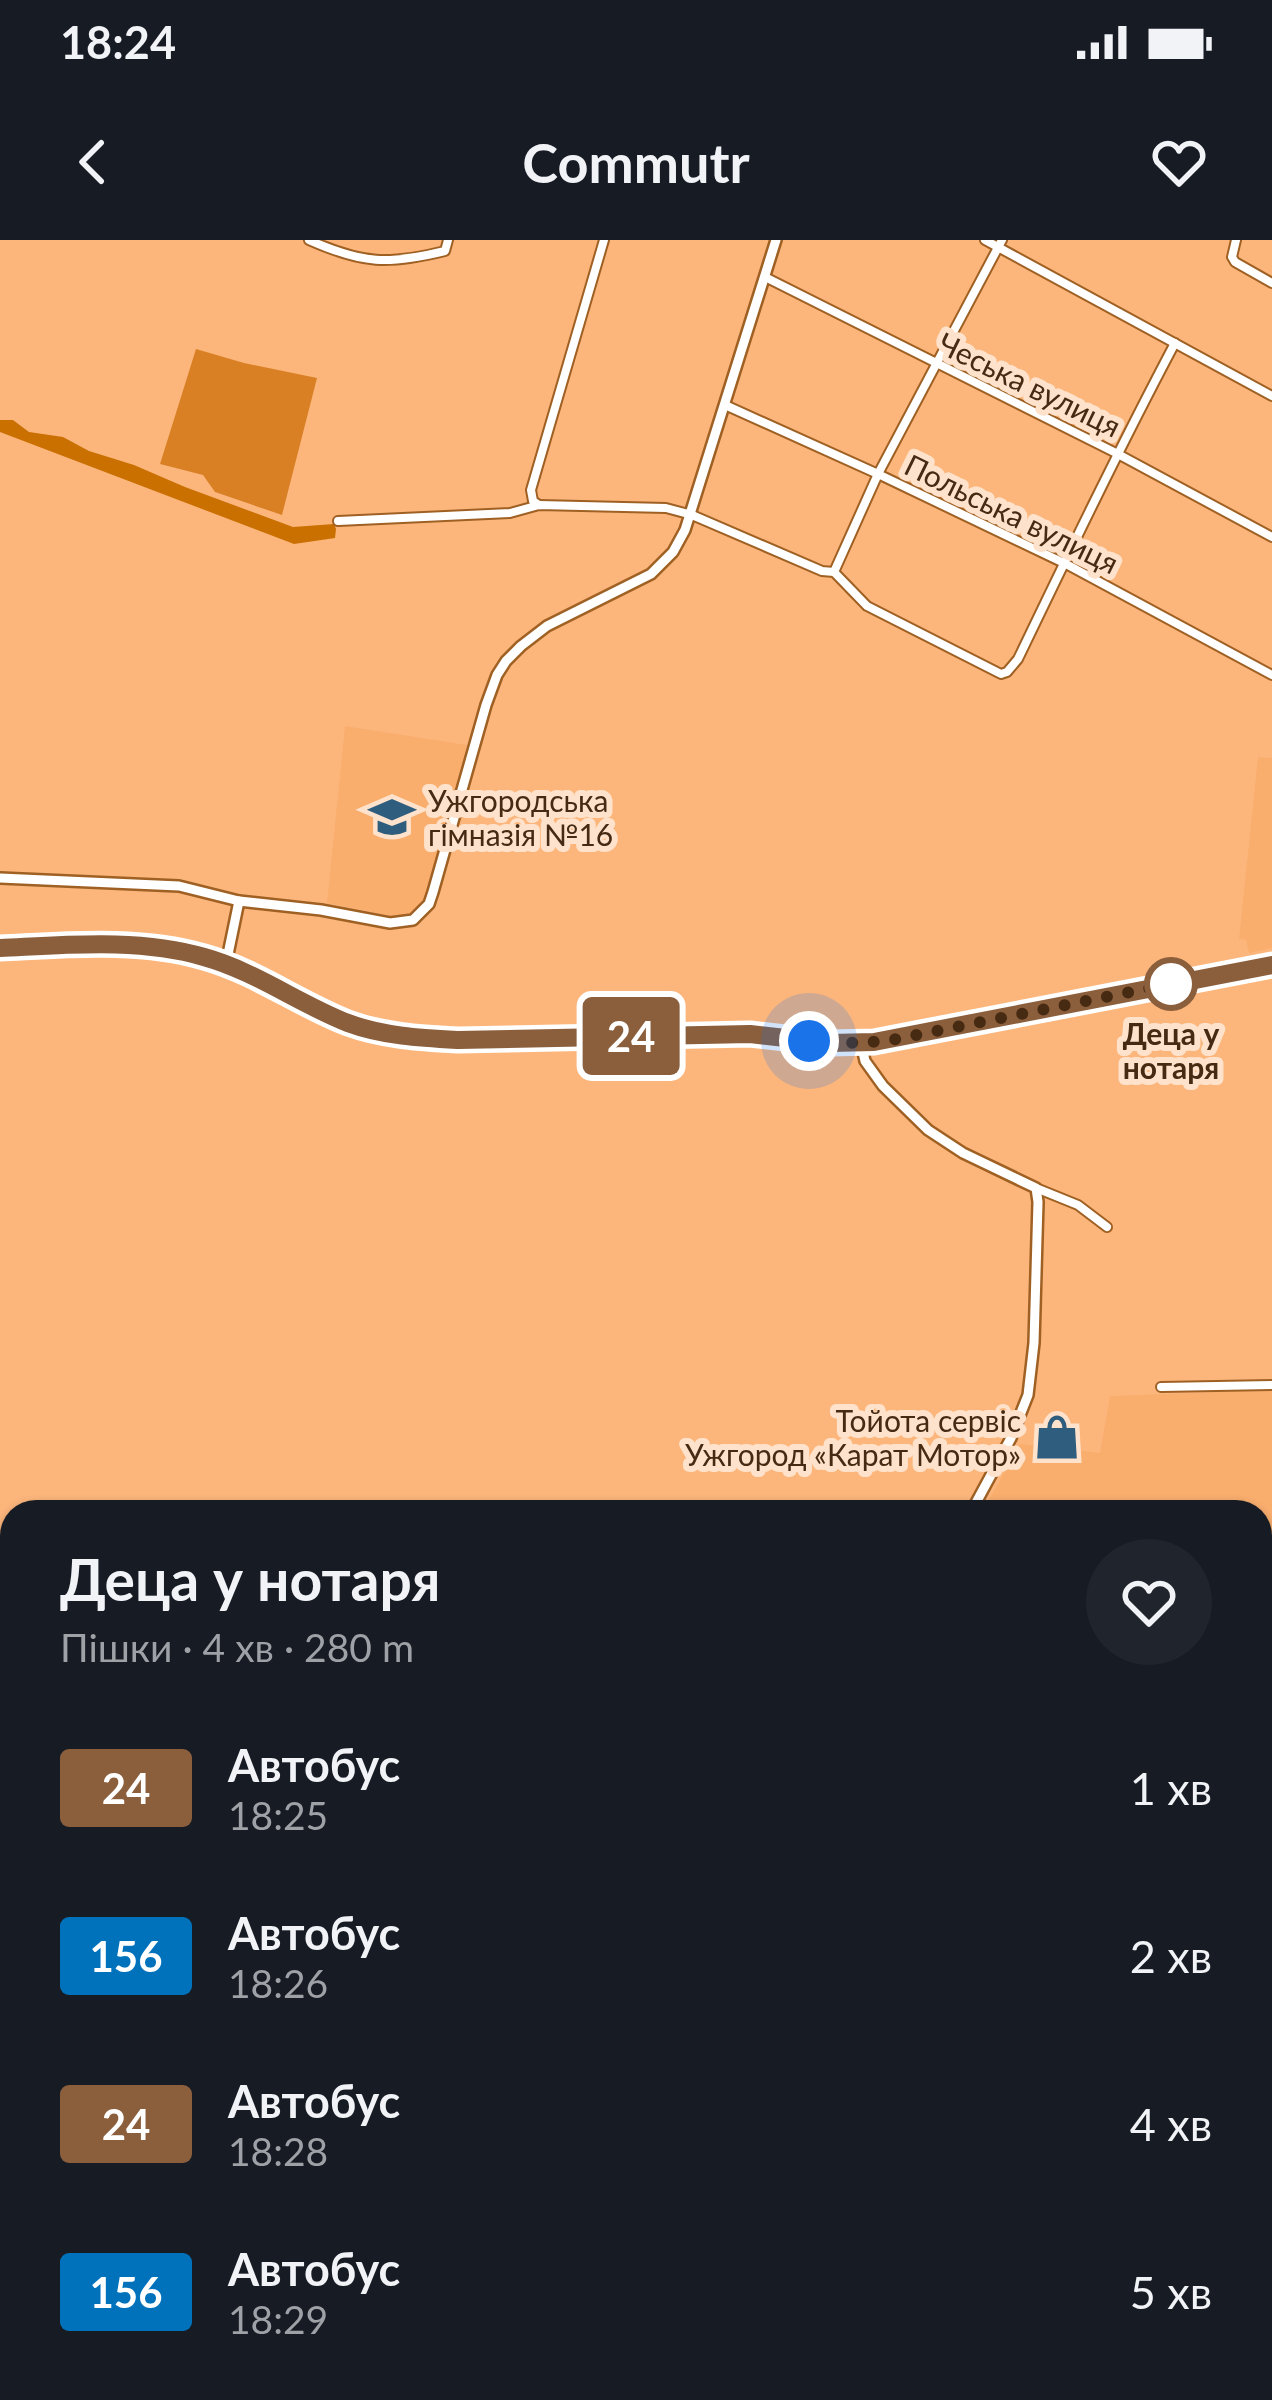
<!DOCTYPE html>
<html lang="uk">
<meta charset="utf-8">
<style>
:root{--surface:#171b24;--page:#20242c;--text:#f1f3f6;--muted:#9ea1a6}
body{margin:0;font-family:Lato,sans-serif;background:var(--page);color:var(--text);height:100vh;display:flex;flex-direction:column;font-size:45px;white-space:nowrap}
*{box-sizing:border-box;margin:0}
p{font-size:39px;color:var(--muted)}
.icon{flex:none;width:66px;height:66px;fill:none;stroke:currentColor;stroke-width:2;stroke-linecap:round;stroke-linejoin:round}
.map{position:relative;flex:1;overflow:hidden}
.side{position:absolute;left:0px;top:1260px;width:1272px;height:900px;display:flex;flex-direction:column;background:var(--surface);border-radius:36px 36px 0 0;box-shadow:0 3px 9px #0004}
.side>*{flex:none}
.badge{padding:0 24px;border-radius:9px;font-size:42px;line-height:78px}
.you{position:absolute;width:60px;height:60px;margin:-30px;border:9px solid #fff;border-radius:50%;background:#1a73e8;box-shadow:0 0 0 18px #1a73e833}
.map>.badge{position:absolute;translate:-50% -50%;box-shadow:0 0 0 6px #fff}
.round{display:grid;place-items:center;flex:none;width:126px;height:126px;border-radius:63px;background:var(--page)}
.headline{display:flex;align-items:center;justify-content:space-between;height:204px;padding:0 60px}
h1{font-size:57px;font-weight:700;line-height:90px}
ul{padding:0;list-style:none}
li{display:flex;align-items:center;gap:36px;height:168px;padding:0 60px}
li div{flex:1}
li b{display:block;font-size:45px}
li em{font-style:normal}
li .badge{min-width:132px;font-weight:700;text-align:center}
.status{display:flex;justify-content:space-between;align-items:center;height:84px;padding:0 60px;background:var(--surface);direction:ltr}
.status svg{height:33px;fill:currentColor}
header{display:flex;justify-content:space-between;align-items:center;height:156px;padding:0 60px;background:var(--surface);font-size:54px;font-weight:700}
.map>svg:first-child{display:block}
.built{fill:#f9ae6e}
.green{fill:#d98025}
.forest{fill:#c97000}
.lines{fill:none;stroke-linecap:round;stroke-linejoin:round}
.stream{stroke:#2e7fab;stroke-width:3}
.minor-casing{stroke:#9f6023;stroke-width:12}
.tertiary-casing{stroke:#9f6023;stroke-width:14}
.secondary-casing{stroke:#9f6023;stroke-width:15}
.trunk-casing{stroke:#8f915b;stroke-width:16}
.minor{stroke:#fff;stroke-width:8}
.tertiary{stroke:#fff;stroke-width:9}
.secondary{stroke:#e9eeda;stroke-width:10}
.trunk{stroke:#c6d39c;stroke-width:12}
.line-casing{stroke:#fff;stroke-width:27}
.line{stroke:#8b5e3c;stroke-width:18}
.walk{stroke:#462a12;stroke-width:12;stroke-dasharray:0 21.6}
.stop-dot{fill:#fff;stroke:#8b5e3c;stroke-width:6}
.labels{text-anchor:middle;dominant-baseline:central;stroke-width:12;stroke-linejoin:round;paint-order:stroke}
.street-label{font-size:30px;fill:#462a12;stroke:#ffe2cb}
.poi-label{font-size:30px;fill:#462a12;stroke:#ffe2cb;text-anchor:start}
.stop-label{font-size:30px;font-weight:bold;fill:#462a12;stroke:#ffe2cb}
</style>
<div class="status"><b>18:24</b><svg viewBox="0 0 49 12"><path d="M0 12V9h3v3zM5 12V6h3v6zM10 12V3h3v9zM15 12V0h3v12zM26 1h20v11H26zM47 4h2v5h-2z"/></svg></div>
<header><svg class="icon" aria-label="back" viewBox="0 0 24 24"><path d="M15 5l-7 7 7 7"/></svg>Commutr<svg class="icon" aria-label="heart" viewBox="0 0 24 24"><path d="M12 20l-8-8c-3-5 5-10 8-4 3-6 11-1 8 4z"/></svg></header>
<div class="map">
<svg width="1272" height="2160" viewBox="0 0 1272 2160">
<rect width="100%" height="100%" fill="#fcb67c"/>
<g class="built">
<polygon points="345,486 467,505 422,668 408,679 327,663"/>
<polygon points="1258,517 1272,518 1272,708 1249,713 1246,700 1239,699"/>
<polygon points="1272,1150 1272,1509 1260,1509 1260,1272 982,1272 1020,1204 1100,1213 1110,1156"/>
</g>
<polygon class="green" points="196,109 244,123 317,138 282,275 215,252 203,235 160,224"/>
<polygon class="forest" points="0,180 13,180 29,192 63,197 89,211 134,225 185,247 293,287 334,284 336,289 335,298 294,304 0,192"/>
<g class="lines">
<g class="stream">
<polyline points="0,1977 12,2015"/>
<polyline points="17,2160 20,2148"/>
<polyline points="1034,2160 1035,2148"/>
</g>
<g class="minor-casing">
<g id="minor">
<path d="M309 0C363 24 388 25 445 11L448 0"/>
<polyline points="985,0 1272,156"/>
<polyline points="1236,0 1232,17 1235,22 1272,43"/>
<polyline points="765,37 1116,213 1272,297"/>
<polyline points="725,165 878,234 1066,324 1272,435"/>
<polyline points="539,265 533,261 531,250 604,0"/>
<path d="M338 281 510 273 539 265 666 268 692 275 822 331 834 332 867 366 1001 434 1007 432 1018 419C1069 313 1120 207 1175 103"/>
<polyline points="834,332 878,234 1002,0"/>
<polyline points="1036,948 1078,965 1107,987"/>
<polyline points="1161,1147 1272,1145"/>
<polyline points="0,1868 12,1861"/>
<polyline points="0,1929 12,1965"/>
<polyline points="408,2148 441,2160"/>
<polyline points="1255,2148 1272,2151"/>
<polyline points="41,2160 44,2148"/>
<polyline points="321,2160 328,2148"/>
<polyline points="713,2160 714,2148"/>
<polyline points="854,2160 855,2148"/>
<polyline points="1018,2160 1019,2148"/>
<polyline points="1049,2160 1050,2148"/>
</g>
</g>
<g class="tertiary-casing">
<g id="tertiary">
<polyline points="0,638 179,646 239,661 321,670 390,683 413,680 429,664 433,652 486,465 497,435 506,421 521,406 547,386 651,334 673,312 685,290 776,0"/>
<polyline points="226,724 239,661"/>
<polyline points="861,803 865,821 883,846 928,890 963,913 1036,948 1038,962 1034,1103 1028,1155 1011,1198 971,1272"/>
<polyline points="1260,1520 1272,1521"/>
<polyline points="495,2160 502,2148"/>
</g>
</g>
<g class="secondary-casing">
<path id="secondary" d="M0 708C67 705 139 698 204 717 255 731 299 764 348 783 383 796 421 798 458 799L750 793 830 803 874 802 1272 725"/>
</g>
<g class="trunk-casing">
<g id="trunk">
<polyline points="0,1382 12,1382"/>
<polyline points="1260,1675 1272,1679"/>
</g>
</g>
<use href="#minor" class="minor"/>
<use href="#tertiary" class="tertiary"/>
<use href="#secondary" class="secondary"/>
<use href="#trunk" class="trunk"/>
</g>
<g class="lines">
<g class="line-casing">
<path id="line" d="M0 708C66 705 140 698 204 717 255 731 299 764 348 783 383 796 421 798 458 800L750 794 830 803 874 802 1272 725"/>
</g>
<use href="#line" class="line"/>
<polyline class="walk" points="809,801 861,803 892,800 1171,744"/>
</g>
<defs>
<g id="school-bare" transform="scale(3.6)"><path d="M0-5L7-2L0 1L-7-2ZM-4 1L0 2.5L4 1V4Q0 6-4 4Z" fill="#2f5d7d" stroke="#ffe2cb" stroke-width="2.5" paint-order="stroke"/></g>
<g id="shop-bare" transform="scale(3.6)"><path d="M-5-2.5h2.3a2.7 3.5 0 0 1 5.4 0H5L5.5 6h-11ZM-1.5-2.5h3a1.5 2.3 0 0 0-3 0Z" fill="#2f5d7d" stroke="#ffe2cb" stroke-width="2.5" paint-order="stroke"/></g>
</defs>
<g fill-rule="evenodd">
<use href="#school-bare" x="392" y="577"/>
<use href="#shop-bare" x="1057" y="1197"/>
</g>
<circle class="stop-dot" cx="1171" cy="744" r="24"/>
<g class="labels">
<g class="street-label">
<text transform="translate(1030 144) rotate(26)">Чеська вулиця</text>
<text transform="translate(1012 273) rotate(26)">Польська вулиця</text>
</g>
<g class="poi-label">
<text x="428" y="560">Ужгородська<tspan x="428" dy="34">гімназія №16</tspan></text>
<text x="1021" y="1180" text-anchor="end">Тойота сервіс<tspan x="1021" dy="34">Ужгород «Карат Мотор»</tspan></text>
</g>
<g class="stop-label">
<text x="1171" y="793">Деца у<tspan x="1171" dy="34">нотаря</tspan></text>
</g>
</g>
</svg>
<div class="you" style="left:809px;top:801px"></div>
<b class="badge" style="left:631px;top:796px;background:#8b5e3c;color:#fff">24</b>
<section class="side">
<div class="headline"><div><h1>Деца у нотаря</h1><p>Пішки · 4 хв · 280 m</p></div><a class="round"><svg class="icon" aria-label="heart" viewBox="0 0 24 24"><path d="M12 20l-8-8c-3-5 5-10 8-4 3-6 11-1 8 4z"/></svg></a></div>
<ul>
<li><span class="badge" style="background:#8b5e3c;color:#fff">24</span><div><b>Автобус</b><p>18:25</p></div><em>1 хв</em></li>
<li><span class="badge" style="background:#0072bc;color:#fff">156</span><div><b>Автобус</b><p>18:26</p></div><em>2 хв</em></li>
<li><span class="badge" style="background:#8b5e3c;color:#fff">24</span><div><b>Автобус</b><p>18:28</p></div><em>4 хв</em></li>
<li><span class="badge" style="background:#0072bc;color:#fff">156</span><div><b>Автобус</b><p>18:29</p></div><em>5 хв</em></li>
</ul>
</section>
</div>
